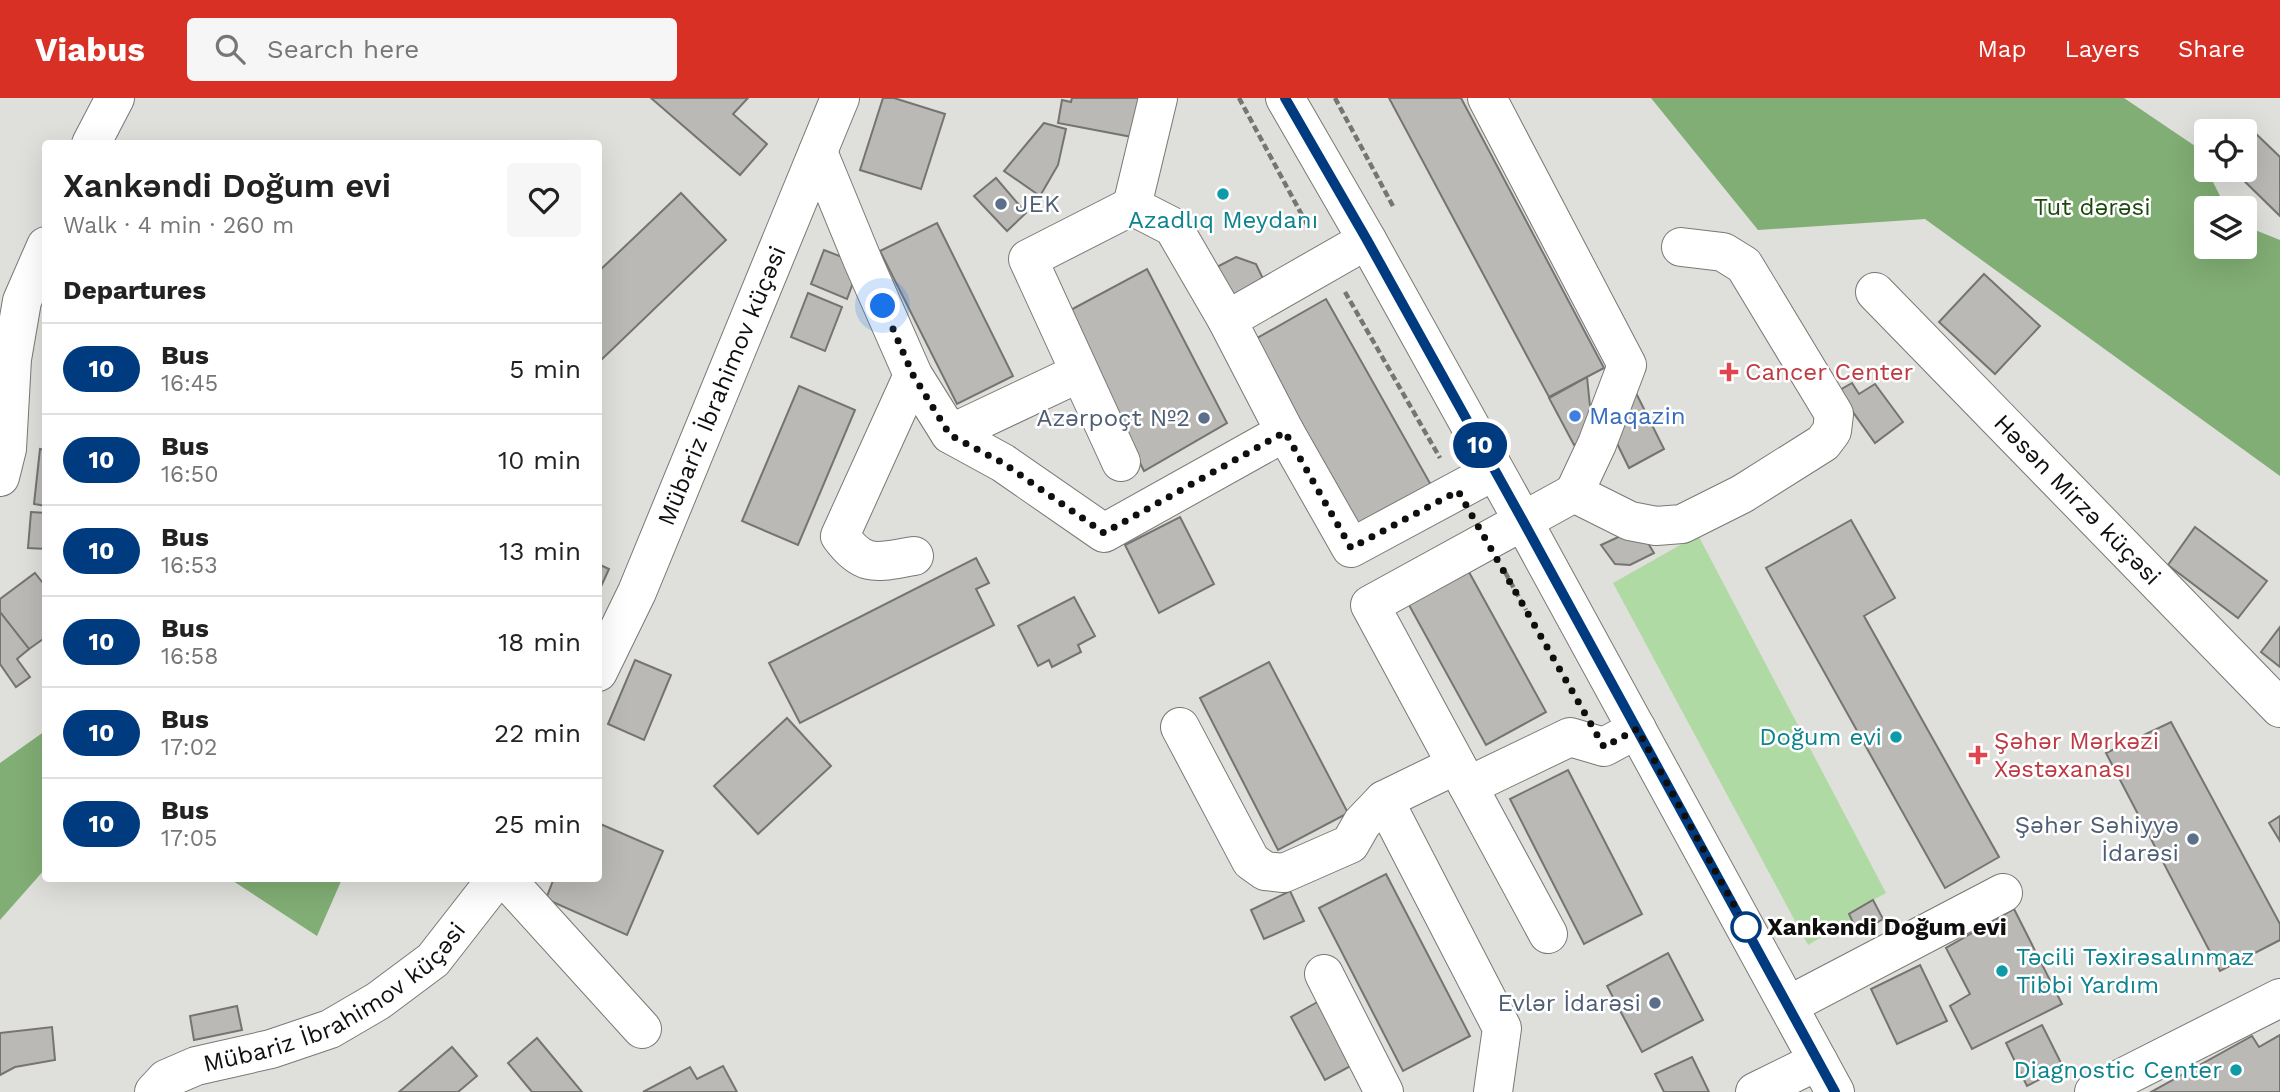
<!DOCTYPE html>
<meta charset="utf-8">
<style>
:root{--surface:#fff;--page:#f6f6f6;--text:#222;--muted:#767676;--line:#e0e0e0;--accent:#d93025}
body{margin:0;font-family:"Work Sans",sans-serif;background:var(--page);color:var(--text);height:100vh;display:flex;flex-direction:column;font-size:26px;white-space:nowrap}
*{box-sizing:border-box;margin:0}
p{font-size:23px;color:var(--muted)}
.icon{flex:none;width:38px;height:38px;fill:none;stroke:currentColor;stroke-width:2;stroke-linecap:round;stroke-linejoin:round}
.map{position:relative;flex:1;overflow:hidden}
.sheet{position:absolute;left:42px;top:42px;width:560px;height:742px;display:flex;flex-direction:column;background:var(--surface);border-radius:7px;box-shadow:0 7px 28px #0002}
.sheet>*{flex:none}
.badge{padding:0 14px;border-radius:23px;font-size:24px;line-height:46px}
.fabs{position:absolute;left:2194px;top:21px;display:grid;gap:14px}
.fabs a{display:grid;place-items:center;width:63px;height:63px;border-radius:7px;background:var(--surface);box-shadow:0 7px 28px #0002;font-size:35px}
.you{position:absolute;width:35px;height:35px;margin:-18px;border:5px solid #fff;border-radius:50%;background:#1a73e8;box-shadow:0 0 0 10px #1a73e833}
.map>.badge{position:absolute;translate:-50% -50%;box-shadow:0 0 0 4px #fff}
h2{padding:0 21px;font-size:26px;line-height:63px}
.round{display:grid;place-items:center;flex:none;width:74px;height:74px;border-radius:7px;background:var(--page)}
.overview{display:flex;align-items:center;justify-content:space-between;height:119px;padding:0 21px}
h1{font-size:33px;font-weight:600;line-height:52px}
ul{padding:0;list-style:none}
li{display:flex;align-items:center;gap:21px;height:91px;padding:0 21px;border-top:2px solid var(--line)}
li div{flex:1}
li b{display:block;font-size:26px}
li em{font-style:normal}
li .badge{min-width:77px;font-weight:700;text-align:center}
header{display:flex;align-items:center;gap:42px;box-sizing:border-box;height:98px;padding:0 35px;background:var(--accent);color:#fff}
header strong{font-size:33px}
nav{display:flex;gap:38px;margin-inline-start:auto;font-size:24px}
.search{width:490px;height:63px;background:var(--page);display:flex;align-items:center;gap:18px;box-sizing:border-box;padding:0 24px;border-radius:7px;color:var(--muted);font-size:26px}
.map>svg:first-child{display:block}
.green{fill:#b0daa4}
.forest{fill:#81ae74}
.building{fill:#bbb9b6;stroke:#767471;stroke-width:2}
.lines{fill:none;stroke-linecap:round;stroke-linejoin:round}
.minor-casing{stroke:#797875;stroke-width:40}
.major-casing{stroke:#797875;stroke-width:40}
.path{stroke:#757572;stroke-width:4.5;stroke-dasharray:7 3.5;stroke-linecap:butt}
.minor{stroke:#fff;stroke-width:38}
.major{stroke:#fff;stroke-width:38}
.line-casing{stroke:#fff;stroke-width:16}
.line{stroke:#003b80;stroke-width:10}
.walk{stroke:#100f0e;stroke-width:7;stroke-dasharray:0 12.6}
.culture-dot{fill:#0f9aa8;stroke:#fff;stroke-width:2.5}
.service-dot{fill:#5c6f8a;stroke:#fff;stroke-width:2.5}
.health-dot{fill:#e0444e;stroke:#fff;stroke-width:2.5}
.shop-dot{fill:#3f7fe0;stroke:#fff;stroke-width:2.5}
.stop-dot{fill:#fff;stroke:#003b80;stroke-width:3.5}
.labels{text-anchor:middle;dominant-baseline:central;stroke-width:5;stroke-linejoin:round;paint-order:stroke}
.service-label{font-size:24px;fill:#4e5e75;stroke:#fff;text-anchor:end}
.park-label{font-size:24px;fill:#1e490e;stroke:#fff}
.culture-label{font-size:24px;fill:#0d838f;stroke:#fff;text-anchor:end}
.health-label{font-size:24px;fill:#be3a42;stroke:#fff;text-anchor:start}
.street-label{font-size:24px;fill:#100f0e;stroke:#fff}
.shop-label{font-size:24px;fill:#366cbe;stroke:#fff;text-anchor:start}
.stop-label{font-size:24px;font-weight:bold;fill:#100f0e;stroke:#fff;text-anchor:start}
</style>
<header>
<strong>Viabus</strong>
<div class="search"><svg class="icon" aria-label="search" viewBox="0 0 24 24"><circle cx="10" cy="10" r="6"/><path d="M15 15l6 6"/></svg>Search here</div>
<nav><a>Map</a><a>Layers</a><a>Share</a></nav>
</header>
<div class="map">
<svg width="2280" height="994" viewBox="0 0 2280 994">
<rect width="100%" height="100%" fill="#dfdfdb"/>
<polygon class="green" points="1698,437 1886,795 1849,815 1852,821 1808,847 1613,485"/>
<g class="forest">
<polygon points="1651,0 2124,0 2195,48 2226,110 2207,110 2207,149 2245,149 2245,128 2280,142 2280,378 1925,121 1758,132"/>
<polygon points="45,633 45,771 0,822 0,665"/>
<polygon points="230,781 342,781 317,838"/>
</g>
<g class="building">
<polygon points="651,0 748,0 733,16 767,46 740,77"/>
<polygon points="883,0 894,0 945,16 921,91 860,72"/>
<polygon points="1072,0 1140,0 1132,39 1058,25 1062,2 1071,4"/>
<polygon points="1389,0 1461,0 1604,270 1549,299"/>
<polygon points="1044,25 1066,31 1058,67 1040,98 1004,73"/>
<polygon points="2251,31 2280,59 2280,118 2233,72 2245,72 2245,37"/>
<polygon points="996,80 1026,115 1007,133 974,98"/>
<polygon points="681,95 726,142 598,265 598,174"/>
<polygon points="937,125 1013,278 957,306 880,153"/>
<polygon points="824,152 860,166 847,201 811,186"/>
<polygon points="1236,159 1256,166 1265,185 1230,203 1213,171"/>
<polygon points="1147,171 1227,325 1144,373 1065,215"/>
<polygon points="1984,176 2040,228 1995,276 1939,224"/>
<polygon points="808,195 842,209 825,253 791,239"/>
<polygon points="1326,201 1431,387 1357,429 1252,243"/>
<polygon points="1587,279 1593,337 1574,347 1549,300"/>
<polygon points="1852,285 1859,296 1875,286 1903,324 1875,345 1838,293"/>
<polygon points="799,288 855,312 798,447 742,423"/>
<polygon points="1635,293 1664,351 1629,370 1609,329"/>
<polygon points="40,351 46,352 46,408 34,406"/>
<polygon points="31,414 46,415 46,451 28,450"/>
<polygon points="1180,419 1214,486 1159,515 1125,447"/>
<polygon points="1851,422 1895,500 1864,518 1999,759 1945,790 1766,470"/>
<polygon points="2195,429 2267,483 2238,520 2168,467"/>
<polygon points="1627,435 1643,437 1654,455 1630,467 1615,466 1601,447"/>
<polygon points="976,460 989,485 976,491 994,527 800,625 769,565"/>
<polygon points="1464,465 1546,614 1486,647 1404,498"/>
<polygon points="598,466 609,471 598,495"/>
<polygon points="35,475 46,489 46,539 29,551 0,514 0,501"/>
<polygon points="1074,499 1095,538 1078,547 1081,554 1052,569 1049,562 1038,568 1018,528"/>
<polygon points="0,514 29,551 17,561 30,579 16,589 0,566"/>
<polygon points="2280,529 2280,569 2261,554"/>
<polygon points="635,562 671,577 644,642 608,626"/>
<polygon points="1269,564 1348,715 1278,752 1200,600"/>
<polygon points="787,620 831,668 758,736 714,688"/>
<polygon points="2171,624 2280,826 2280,842 2220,873 2106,655"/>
<polygon points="1568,672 1642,816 1584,846 1510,701"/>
<polygon points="2280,718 2280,743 2269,725"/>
<polygon points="598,725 663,753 627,837 546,801 554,780 598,780"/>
<polygon points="1386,776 1470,938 1403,973 1319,810"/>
<polygon points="1290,793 1304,823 1264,841 1251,812"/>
<polygon points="1873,802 1883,821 1858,835 1849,816"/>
<polygon points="2014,811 2062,906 1972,951 1950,908 1970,896 1946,850"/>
<polygon points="1668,855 1703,922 1642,954 1607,888"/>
<polygon points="1920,867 1947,923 1897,946 1871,891"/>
<polygon points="1321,902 1356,965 1325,982 1291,919"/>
<polygon points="237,908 242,932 194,942 190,918"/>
<polygon points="2042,927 2063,969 2027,988 2006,945"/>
<polygon points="52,929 55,962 15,969 0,977 0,935"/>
<polygon points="2280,937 2280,994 2151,994 2252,938 2259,949"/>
<polygon points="537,940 582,994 532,994 508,965"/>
<polygon points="452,949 477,978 458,994 399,994"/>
<polygon points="1692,959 1709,994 1664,994 1655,976"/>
<polygon points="723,968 737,994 643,994 690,969 697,981"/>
</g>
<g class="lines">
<g class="minor-casing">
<g id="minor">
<polyline points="1487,0 1627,267 1597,346 1574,395"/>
<polyline points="91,46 115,0"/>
<polyline points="818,54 862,161 913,277 950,336 1003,365 1104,435 1285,334 1227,222"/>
<polyline points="1132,108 1158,0"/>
<path id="s1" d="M1875 194 2280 610"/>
<path d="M913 277 840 438C864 471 877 464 914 458"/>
<polyline points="1285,334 1351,450 1494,373"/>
<polyline points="950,336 1079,275"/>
<polyline points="1121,364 1028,161 1132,108 1173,129 1227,222 1367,142"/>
<polyline points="0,379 7,351 12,261 22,203 46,148"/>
<path id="s2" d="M598 574 637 494 840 0"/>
<polyline points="1180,629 1251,763 1265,773 1284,775 1350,746 1362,725 1384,702 1456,667"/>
<polyline points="1468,688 1570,639 1604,649 1637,631"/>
<polyline points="1384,702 1502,930 1493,994"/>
<polyline points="505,780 642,931"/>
<polyline points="1548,836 1370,507 1574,395 1630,423 1656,428 1682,426 1742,396 1823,345 1832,333 1834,316 1744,167 1723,154 1681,149"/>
<polyline points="1324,876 1384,994"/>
<polyline points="1789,907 2003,795"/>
<path id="s3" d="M154 994 166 981 196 968 271 951 330 931 378 903 433 862 497 780"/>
<polyline points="1755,994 1818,963"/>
<polyline points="2094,994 2280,900"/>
</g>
</g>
<g class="major-casing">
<polyline id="major" points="1285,0 1367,142 1523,423 1835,994"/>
</g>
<g class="path">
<polyline points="1239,0 1310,132"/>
<polyline points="1335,0 1394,110"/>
<polyline points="1345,194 1440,360"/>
<polyline points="1505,474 1526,512"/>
</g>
<use href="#minor" class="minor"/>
<use href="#major" class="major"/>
</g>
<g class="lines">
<g class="line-casing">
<polyline id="line" points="1285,0 1367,142 1523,423 1835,994"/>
</g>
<use href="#line" class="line"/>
<polyline class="walk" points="883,208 913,277 950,337 1003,365 1104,435 1285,334 1351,450 1458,393 1604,649 1637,631 1746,829"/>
</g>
<g class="culture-dot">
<circle cx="1223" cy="96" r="7"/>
<circle cx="1896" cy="639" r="7"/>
<circle cx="2002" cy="873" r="7"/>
<circle cx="2236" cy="972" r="7"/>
</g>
<g class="service-dot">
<circle cx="1001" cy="106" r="7"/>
<circle cx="1204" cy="320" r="7"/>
<circle cx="2193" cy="741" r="7"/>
<circle cx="1655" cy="905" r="7"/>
</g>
<g class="health-dot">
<path d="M1725.5 263.5h7v7h7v7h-7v7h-7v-7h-7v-7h7z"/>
<path d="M1974.5 646.5h7v7h7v7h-7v7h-7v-7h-7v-7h7z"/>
</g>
<circle class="shop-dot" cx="1575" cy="318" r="7"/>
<circle class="stop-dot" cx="1746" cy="829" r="14"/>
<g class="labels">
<g class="service-label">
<text x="1015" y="106" text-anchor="start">JEK</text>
<text x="1190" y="320">Azərpoçt №2</text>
<text x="2179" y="727">Şəhər Səhiyyə<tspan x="2179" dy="28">İdarəsi</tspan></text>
<text x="1641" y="905">Evlər İdarəsi</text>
</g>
<g class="park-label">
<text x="2092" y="109">Tut dərəsi</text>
</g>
<g class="culture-label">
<text x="1223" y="122" text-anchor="middle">Azadlıq Meydanı</text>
<text x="1882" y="639">Doğum evi</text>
<text x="2016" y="859" text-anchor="start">Təcili Təxirəsalınmaz<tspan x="2016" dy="28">Tibbi Yardım</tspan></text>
<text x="2222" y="972">Diagnostic Center</text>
</g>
<g class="health-label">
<text x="1745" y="274">Cancer Center</text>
<text x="1994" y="643">Şəhər Mərkəzi<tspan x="1994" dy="28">Xəstəxanası</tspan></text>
</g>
<g class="street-label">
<text stroke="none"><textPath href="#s2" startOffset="312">Mübariz İbrahimov küçəsi</textPath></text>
<text stroke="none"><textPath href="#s1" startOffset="290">Həsən Mirzə küçəsi</textPath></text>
<text stroke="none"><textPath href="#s3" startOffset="208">Mübariz İbrahimov küçəsi</textPath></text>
</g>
<g class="shop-label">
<text x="1589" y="318">Maqazin</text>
</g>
<g class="stop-label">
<text x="1767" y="829">Xankəndi Doğum evi</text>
</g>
</g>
</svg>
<div class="fabs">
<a><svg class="icon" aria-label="locate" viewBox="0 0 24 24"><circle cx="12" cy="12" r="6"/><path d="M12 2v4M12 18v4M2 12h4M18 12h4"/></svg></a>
<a><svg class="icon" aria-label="layers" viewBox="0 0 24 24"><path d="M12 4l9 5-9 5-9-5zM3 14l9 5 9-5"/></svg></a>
</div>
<div class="you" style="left:883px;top:208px"></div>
<b class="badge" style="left:1480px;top:347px;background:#003b80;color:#fff">10</b>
<section class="sheet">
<div class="overview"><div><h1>Xankəndi Doğum evi</h1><p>Walk · 4 min · 260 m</p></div><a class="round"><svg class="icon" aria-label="heart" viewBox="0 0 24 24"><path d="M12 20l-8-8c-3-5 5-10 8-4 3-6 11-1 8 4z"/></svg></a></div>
<h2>Departures</h2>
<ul>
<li><span class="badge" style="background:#003b80;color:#fff">10</span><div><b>Bus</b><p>16:45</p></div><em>5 min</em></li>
<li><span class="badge" style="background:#003b80;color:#fff">10</span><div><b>Bus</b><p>16:50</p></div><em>10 min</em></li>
<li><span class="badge" style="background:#003b80;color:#fff">10</span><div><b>Bus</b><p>16:53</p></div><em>13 min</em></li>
<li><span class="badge" style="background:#003b80;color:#fff">10</span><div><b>Bus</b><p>16:58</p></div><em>18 min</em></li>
<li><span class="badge" style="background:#003b80;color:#fff">10</span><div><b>Bus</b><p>17:02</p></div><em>22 min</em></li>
<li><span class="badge" style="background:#003b80;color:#fff">10</span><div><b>Bus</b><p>17:05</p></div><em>25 min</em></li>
</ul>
</section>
</div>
